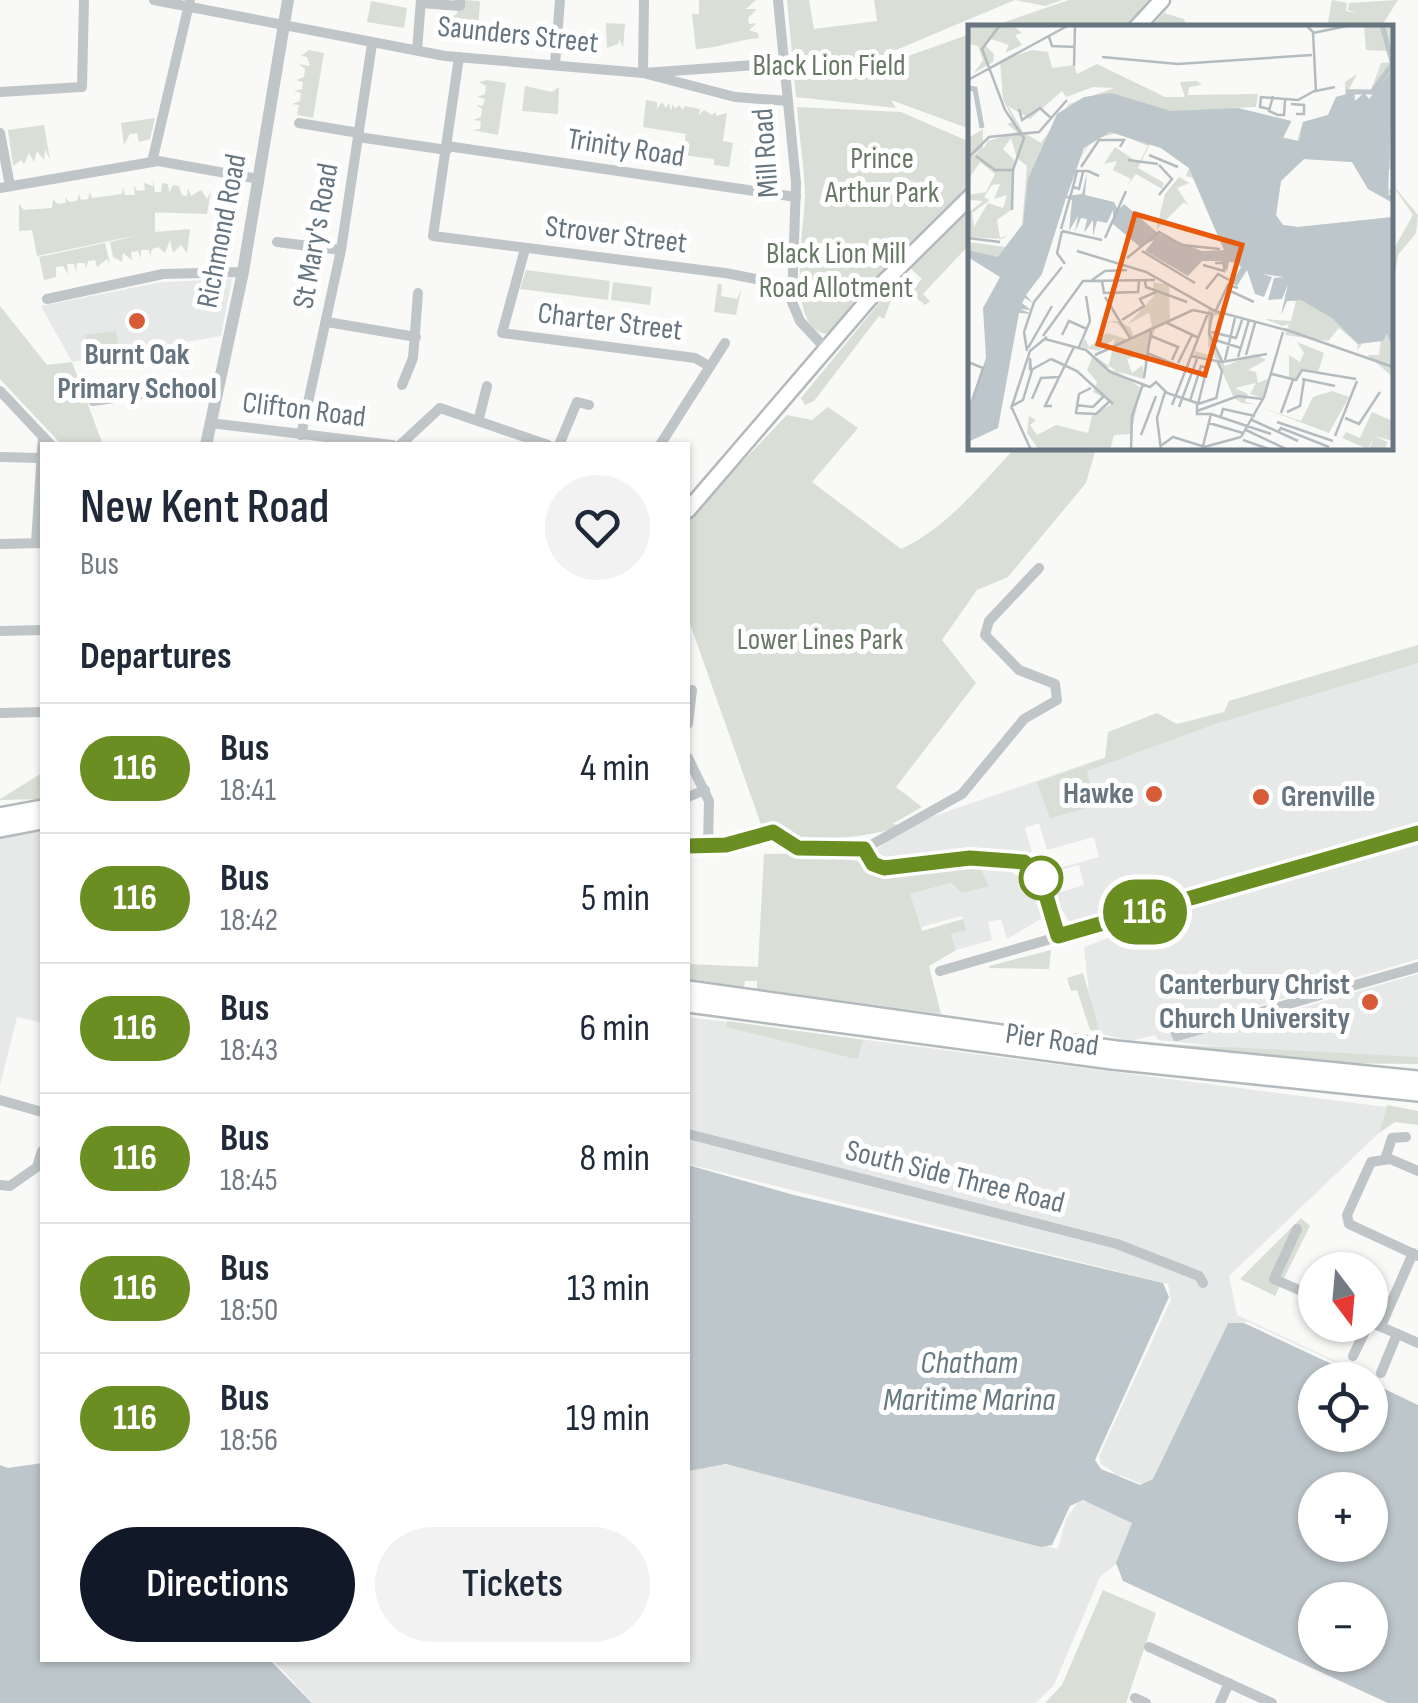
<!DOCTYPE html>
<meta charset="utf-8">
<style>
:root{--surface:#fff;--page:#f2f2f3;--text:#1f2937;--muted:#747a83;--line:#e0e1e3;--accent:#111827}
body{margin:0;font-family:"Sofia Sans Condensed",sans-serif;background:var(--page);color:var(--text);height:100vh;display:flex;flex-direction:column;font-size:38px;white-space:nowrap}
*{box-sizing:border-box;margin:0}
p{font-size:32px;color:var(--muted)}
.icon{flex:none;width:55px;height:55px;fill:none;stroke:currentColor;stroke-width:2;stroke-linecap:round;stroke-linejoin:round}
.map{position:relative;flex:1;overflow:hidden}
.side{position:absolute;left:40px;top:442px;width:650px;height:1220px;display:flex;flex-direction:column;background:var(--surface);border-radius:0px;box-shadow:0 2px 8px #0004}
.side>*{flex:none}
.badge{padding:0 20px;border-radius:32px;font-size:35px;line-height:65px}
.needle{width:65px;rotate:164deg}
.buttons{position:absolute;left:1298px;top:1252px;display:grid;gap:20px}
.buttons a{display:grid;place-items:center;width:90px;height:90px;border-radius:50%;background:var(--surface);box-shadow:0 2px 8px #0004;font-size:50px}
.map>.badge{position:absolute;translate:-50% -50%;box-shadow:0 0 0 5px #fff}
h2{padding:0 40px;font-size:38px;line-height:90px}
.round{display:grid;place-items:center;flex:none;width:105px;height:105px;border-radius:52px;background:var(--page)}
.head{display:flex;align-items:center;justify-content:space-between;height:170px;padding:0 40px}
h1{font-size:48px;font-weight:600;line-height:75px}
.primary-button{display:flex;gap:20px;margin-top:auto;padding:20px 40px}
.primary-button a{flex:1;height:115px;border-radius:60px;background:var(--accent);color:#fff;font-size:40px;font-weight:600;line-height:115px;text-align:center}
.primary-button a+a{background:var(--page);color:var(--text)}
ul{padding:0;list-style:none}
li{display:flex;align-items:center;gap:30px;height:130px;padding:0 40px;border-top:2px solid var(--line)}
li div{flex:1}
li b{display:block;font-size:38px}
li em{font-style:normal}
li .badge{min-width:110px;font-weight:700;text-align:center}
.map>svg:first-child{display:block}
.built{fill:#e7e8e8}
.green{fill:#d9ded6}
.water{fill:#bdc6cb;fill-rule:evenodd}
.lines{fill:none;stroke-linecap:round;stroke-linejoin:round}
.secondary-casing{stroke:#b3b9bd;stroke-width:19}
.primary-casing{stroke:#b4b9bd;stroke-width:20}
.minor{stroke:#c0c5c8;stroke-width:10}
.tertiary{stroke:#c0c5c8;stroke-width:12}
.secondary{stroke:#fff;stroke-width:14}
.primary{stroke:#fff;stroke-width:15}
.line-casing{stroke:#fff;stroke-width:22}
.line{stroke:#6b8e23;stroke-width:15}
.poi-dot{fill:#d85b38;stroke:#fff;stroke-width:4}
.stop-dot{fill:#fff;stroke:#6b8e23;stroke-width:5}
.labels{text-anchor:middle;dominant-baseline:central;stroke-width:10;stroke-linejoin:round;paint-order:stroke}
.street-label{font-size:30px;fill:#667580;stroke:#fff}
.park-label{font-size:30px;fill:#687965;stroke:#fff}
.poi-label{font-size:30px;font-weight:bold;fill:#667580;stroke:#fff;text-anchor:end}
.water-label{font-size:32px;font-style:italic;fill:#667a81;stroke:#fff}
.inset-river{fill:none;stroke:#bdc6cb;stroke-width:5}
.inset-road{fill:none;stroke:#b5bcc0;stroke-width:2.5}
.view{fill:#e8590c;fill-opacity:0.15;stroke:#e8590c;stroke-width:5}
.inset-edge{fill:none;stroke:#667580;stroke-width:5}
</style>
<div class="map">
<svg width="1418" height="1703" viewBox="0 0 1418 1703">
<rect width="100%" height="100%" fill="#f9f9f7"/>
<g class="built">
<polygon points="232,279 221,336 72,362 41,306 162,282"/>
<polygon points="1418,658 1418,959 1248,1009 1255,1021 1418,974 1418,1057 1302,1055 1158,1040 1155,1035 1131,1041 1093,1032 1084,947 1129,930 1126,925 1079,937 1057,902 1056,887 1058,884 1061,892 1084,885 1079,865 1050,873 1049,867 1056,869 1099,857 1094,837 1047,850 1039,823 1025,828 1032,852 1027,854 959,851 889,860 875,851 905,826 1272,700"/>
<polygon points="42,831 42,1023 17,1017 0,1085 0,838"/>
<polygon points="979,865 1004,868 1040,888 1044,917 1007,939 1001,919 988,922 992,940 956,950 951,934 965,929 962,916 921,927 909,894 952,883 989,885"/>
<polygon points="688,1017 1386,1107 1379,1133 1229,1276 1237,1315 1374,1379 1370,1388 1370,1380 1346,1380 1350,1369 1248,1322 1227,1324 1151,1488 1120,1475 1106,1505 1127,1515 1133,1527 1116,1564 1100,1577 1054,1685 1036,1703 313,1703 273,1660 688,1660 688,1471 708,1465 730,1465 1058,1549 1066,1519 1079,1501 1100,1502 1114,1472 1101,1464 1099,1456 1171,1300 1168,1284 688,1164"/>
</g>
<g class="green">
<polygon points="463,0 480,1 478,31 467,26 466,36 464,32 458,35 459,28 450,27 451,16 456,15"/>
<path d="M699 0H756L746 9H757L748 18 749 24 757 23 749 30 758 33 759 38C736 40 715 49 696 49L692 14H699Z"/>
<polygon points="787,0 809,0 814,29 877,21 874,0 1062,0 1045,6 1015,0 865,63 866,71 970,34 970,129 891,100 896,108 796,97"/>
<polygon points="1069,0 1151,0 1126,27 990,27"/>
<polygon points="1332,0 1347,3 1346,11 1356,13 1348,10 1349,3 1398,0 1381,27 1327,27"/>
<polygon points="371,1 407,8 404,28 367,22"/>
<polygon points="1164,13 1184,19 1187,27 1150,27"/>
<polygon points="606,23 625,24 623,47 619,39 618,44 607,48"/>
<polygon points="309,50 324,53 313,118 297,115 299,105 292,104 300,101 301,93 294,91 302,89 303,82 296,80 304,77 305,69 299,64 310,66 307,57 301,56"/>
<polygon points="487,80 506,83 498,135 472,130 480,129 481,121 473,120 481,117 482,109 476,105 483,106 485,99 477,97 485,94 486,86 479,82"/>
<polygon points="525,86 552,92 559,87 558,114 522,111"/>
<polygon points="646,100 657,102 657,109 662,102 666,108 669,103 671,111 673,104 675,109 679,105 683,110 684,106 700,109 699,115 704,110 712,115 716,112 716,116 727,113 723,141 733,143 729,167 714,165 714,159 682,155 686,134 643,127"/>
<path d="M797 107 901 112 970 142V186L829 334C782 332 806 222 805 192 804 164 799 135 797 107Z"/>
<polygon points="155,118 150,139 139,142 137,133 130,134 124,145 121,123"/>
<polygon points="44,125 50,160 45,149 44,160 37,151 34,162 29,153 24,164 21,160 13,166 8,130"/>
<polygon points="153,179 155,192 161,192 162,183 168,184 169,193 173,185 179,186 182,195 187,196 188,188 191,196 201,190 207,199 211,191 207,214 145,212 155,212 155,232 190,229 187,253 181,245 173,253 170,240 165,253 158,247 152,249 150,256 149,250 141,250 141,258 138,251 131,252 132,260 123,253 122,262 113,257 110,242 143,234 37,256 32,230 19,231 19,204 24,210 52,208 53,199 58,204 66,203 65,197 69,202 77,201 79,194 81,200 88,199 90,192 92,198 122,194 123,187 125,195 135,195 134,185 137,191 145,190 144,183 153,186"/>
<polygon points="1391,183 1418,215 1416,233 1398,255 1391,299 1391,254 1413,215"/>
<polygon points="970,207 970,244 923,294 930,301 925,305 910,292 922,279 910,268"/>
<polygon points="105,243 110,264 107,259 97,267 95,260 88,261 86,269 85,263 77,263 76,272 74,264 67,264 68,274 63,266 56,267 56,277 44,280 39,257"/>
<polygon points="526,270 610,281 608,300 520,289"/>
<polygon points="613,282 652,287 650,305 611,300"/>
<polygon points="718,283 722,285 721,296 737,299 741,290 736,315 714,312"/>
<polygon points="884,297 891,300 884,319 879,316 814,401 805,405 801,398"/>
<polygon points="0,306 47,365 72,362 103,445 62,445 0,379"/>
<polygon points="116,331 119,354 89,359 85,335"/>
<path d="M828 407 858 428 812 482 901 549C946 529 982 483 1015 448H1096L1086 483 1008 577 977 590 942 640 976 683 896 787 922 807 892 824 905 826C854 840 814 843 763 830L688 618V518L787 415 812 420Z"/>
<polygon points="1418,645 1418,663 1215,724 1087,771 1094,806 1050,818 1037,782 1105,758 1108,732 1157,713 1177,724 1224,712 1229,701"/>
<polygon points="42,773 42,799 0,800 0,799"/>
<polygon points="846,853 880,876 979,865 989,886 962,893 951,883 910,894 922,931 963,919 966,930 951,934 956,950 929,966 941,1014 757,989 757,981 745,981 744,987 688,979 688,964 758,967 764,854"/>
<polygon points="1051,950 1049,969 989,968 989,966"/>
<polygon points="1083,973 1100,1033 1090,1030 1077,990 1071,991 1067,978"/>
<polygon points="727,1021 863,1040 858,1058 852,1058 726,1027"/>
<polygon points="1147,1043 1418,1057 1418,1064 1310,1063"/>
<polygon points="1387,1105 1418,1111 1418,1125 1395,1122 1379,1133"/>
<polygon points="1301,1218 1310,1226 1275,1296 1240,1279"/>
<polygon points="1103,1590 1156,1613 1126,1703 1045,1703 1062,1685"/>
</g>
<g class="water">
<path d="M688 1165 794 1195 1163 1283 1169 1297 1095 1460 1101 1469 1140 1485 1153 1479 1228 1323H1244L1366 1380H1315V1435H1370V1382L1418 1405V1703H1388L1123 1581 1116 1563 1132 1523 1083 1500 1070 1506 1052 1545 1041 1547 726 1464 688 1471ZM1315 1490H1370V1545H1315ZM1315 1600H1370V1655H1315Z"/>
<polygon points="42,1463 42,1660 270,1660 312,1703 0,1703 0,1465 8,1468"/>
</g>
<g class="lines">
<g class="secondary-casing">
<g id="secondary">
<polyline points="1136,28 1162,0"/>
<polyline points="688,510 882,284 971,196"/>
</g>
</g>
<g class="primary-casing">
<g id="primary">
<polyline points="0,816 42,808"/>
<polyline points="0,829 42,821"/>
<polyline points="688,989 1116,1049 1418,1079"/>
<polyline points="688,1004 1112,1061 1418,1093"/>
</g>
</g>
<g class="minor">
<polyline points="154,0 445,56 643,73 735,97 788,101"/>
<polyline points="778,0 796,183 792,302 800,321 827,350"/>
<polyline points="421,3 460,6 460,0"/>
<polyline points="417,50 421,0"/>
<polyline points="459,57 433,236 725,273 791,286"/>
<polyline points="555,64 560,0"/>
<polyline points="643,73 644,0"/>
<polyline points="644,73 783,63"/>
<polyline points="0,92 82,87 84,0"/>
<polyline points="299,123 359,133"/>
<polyline points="0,133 10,186"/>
<polyline points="358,137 447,150"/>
<polyline points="447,146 796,197"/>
<polyline points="152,162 190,0"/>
<polyline points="0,188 158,161 259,179"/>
<polyline points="277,242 341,250"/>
<polyline points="525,249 502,333 695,358 709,366"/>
<polyline points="47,299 163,274 243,272"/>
<polyline points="327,322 416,337"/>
<polyline points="402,385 413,358 418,293"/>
<polyline points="0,391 51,445"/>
<polyline points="93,401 182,388 215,395"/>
<polyline points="479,418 487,386"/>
<polyline points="210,423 392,445"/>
<polyline points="301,435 341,250 372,44"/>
<polyline points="400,445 440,408 548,445"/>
<polyline points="559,445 577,402 589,405"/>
<polyline points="660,445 725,343"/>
<polyline points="0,457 38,458"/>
<polyline points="36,543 43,436"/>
<polyline points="0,544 42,543"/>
<polyline points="0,631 42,630"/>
<polyline points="0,713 42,712"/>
<polyline points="688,724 692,690"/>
<polyline points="688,758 709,801 708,846"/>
<polyline points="688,797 705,790"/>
<polyline points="688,846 726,845 773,832 797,848 864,849 962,794 1024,719 1057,700 1055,684 1019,670 985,635 989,621 1039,568"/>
<path d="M864 849 873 864 884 868C917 865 1018 840 1039 874 1050 891 1052 917 1058 936"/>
<polyline points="940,971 1418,833"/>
<polyline points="1170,1016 1177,1036 1418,967"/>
<polyline points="0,1100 42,1112"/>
<polyline points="688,1134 1117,1244 1199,1276 1203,1283"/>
<polyline points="1385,1159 1392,1138 1406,1137"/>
<polyline points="1418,1171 1390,1159 1371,1162 1347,1215 1349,1224 1418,1256"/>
<polyline points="0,1185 10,1186 37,1167 42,1151"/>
<polyline points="1297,1229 1274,1279 1315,1297"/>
<polyline points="1370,1322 1418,1343"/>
<polyline points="1381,1326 1413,1253"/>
<polyline points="1353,1356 1368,1325"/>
<polyline points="1381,1373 1397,1334"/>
<polyline points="1149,1647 1272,1703"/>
<polyline points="1135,1698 1146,1703"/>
<polyline points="1220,1703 1229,1683"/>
</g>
<polyline class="tertiary" points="206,445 243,272 288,0"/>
<use href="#secondary" class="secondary"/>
<use href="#primary" class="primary"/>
</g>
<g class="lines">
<g class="line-casing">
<polyline id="line" points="688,846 726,845 773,832 798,848 864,849 873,864 884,868 970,858 1024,862 1040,875 1058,936 1418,833"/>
</g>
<use href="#line" class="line"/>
</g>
<g class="poi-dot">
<circle cx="137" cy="321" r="10"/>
<circle cx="1154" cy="794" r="10"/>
<circle cx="1261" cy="797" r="10"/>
<circle cx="1370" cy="1002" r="10"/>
</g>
<circle class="stop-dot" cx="1041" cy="878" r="20"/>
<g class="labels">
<g class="street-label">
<text transform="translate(518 35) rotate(6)">Saunders Street</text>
<text transform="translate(626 148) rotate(9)">Trinity Road</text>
<text transform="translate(766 153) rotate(-94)">Mill Road</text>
<text transform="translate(222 231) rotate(-79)">Richmond Road</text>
<text transform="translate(616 235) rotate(7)">Strover Street</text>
<text transform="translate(316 236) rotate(-80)">St Mary's Road</text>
<text transform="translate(610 322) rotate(7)">Charter Street</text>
<text transform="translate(304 410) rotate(7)">Clifton Road</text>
<text transform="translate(1052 1040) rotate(8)">Pier Road</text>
<text transform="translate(955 1177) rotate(14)">South Side Three Road</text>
</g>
<g class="park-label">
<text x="829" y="66">Black Lion Field</text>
<text x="882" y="159">Prince<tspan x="882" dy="34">Arthur Park</tspan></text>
<text x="836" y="254">Black Lion Mill<tspan x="836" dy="34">Road Allotment</tspan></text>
<text x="820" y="640">Lower Lines Park</text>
</g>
<g class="poi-label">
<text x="137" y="355" text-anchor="middle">Burnt Oak<tspan x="137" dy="34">Primary School</tspan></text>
<text x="1134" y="794">Hawke</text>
<text x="1281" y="797" text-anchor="start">Grenville</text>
<text x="1350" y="985">Canterbury Christ<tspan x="1350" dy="34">Church University</tspan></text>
</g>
<g class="water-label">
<text x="969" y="1363">Chatham<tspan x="969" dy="37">Maritime Marina</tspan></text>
</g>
</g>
<g transform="translate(968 25)">
<rect width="425" height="425" fill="#f9f9f7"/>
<path d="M0 0H44L54 8 47 10 54 20 37 28 41 20 23 14 17 20 26 29 25 37 6 48 15 35 10 21 0 19ZM396 0H425V41L406 66 377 69V57L389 49 381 64 403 65 413 38 424 37 418 26 398 25ZM64 25 80 27 84 43 106 40 109 49 129 39 197 72H217L212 57 229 56 234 60 221 62 220 70 290 69 288 82 262 83 324 96 315 112 329 116 335 97 360 90 368 72 386 67 387 76 396 68 401 74 425 44V145L379 130 425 167 420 170H425V178L400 164 384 137 336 134 313 156 308 190 315 200 330 202 425 192V223L317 203 147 74 62 189 31 251 0 232V217L37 222 54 200 59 141 49 133 43 113 35 124 47 136 43 185 29 195 32 213 40 210 34 214 0 212V188L15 176 0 175V170L18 167 27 149 12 137 0 155V134L13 125 0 132V113L15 104V124L20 116 49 107 39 99 46 97 35 74 32 36ZM125 62 146 63 101 79 73 118 55 107 40 81 62 94 94 66 98 72ZM32 159 26 174 39 170 35 183 20 178 6 202 4 188 22 175 16 172 24 160ZM146 104 198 123 223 142 251 214 225 153 218 151 221 143 193 123 182 119 170 143 196 158 194 164 168 149 159 161 163 154 145 145 149 136 136 139 147 122 171 138 180 121 148 108 124 115 104 146 125 111ZM211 152 221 158 209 163 221 181 216 177 188 205 197 169ZM185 257 201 260 202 294 188 301 176 339V330L159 334 164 348 175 340 176 354 140 344 147 313 131 326 113 322 117 313 121 322 139 308 165 316 149 298 139 296 137 308 139 296H149L162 302 166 312 184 301 181 288 160 299 186 271ZM321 257 425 271V352L399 330H411L413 314 396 316 389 326 390 319 371 303 360 316 317 310 321 299 315 301 297 294 323 296 328 276H319L313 290ZM240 284 255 289 246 291 240 308 257 341 287 329 298 335 280 345 288 347 290 358 301 353 295 373 282 369 288 358 267 363 280 369 277 377 292 380 274 378 266 373 248 333 226 331 227 326 247 332 240 321ZM329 317 356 328 350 347 333 345 330 353H321V330L332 337 336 328ZM125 330 173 363 163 409 146 410 142 425H71L59 408 61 391 68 395 62 400 69 410 88 400 120 408 124 391 145 378 125 367 129 357 119 345ZM364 366 381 372 361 408 292 382 333 396 345 372ZM404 387 425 396V416L406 411 420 417 416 425 402 423 405 414 400 424 374 413 378 407 392 413Z" fill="#d9ded6" fill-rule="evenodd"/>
<path d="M425 44 420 170H425V178L400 164 384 137 336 134 313 156 308 190 315 200 330 202 425 192V324L419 308 415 316 390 319 364 293 333 275 319 276 313 290 320 259 314 274 300 275 306 253 316 252 295 249 304 252 296 272 287 269 279 245 269 261 264 258 273 242 269 238 261 237 259 247 253 236H234L220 251 177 226 186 215 172 222 145 199V185L139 198 129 196 125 211V195L116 208 119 194 113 193 107 207 110 191 101 206 104 175 98 173 74 249 58 270 65 278 57 273 54 278 63 285 52 284 64 289 51 288 30 403 0 417V383L18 333 15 283 32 252 0 232V225L30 232 55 199 60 154 89 89 116 72 143 68 203 86 270 83 323 96 315 113 331 116 335 97 360 90 368 72 386 67 387 76 396 68 401 74ZM142 107 193 123 221 143 256 225 234 226 191 209 156 179 150 185 146 177 117 170 119 147 114 169 99 171 116 123Z" fill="#bdc6cb" fill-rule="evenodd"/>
<path class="inset-river" d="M414 0 425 40M0 63 7 64 14 103M378 67H404L424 40"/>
<path class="inset-road" d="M32 0 14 24 37 85 56 113 45 145M338 0 345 7 348 66 367 62M345 8 384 0M81 12 84 21 107 22M134 32 210 39M210 39 344 30M106 41 107 1M0 55 101 0M305 71 301 86 310 90H316L317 75M323 79 336 80V89H328M51 84 54 95 72 83 84 94M301 84 292 82 293 72 330 75 348 65M181 130 210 142M8 131 27 145H45M0 133 21 112 71 107 99 75M160 135 190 139M113 142 131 115H156L152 122M115 147 111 164 105 162 109 146H120L131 151M191 170 204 154 191 140M44 185 45 145M93 204 105 162M94 206 134 215M94 206 89 228 97 239M0 213 32 217M137 213 158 166M109 226 178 247 247 286 318 305M174 226 227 258M159 233 191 207 214 220 252 224M235 240 256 246V238H247M124 255 137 246 159 245M134 256 136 268 170 267 171 256M177 256 178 262 219 277M238 264 250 249 261 255M258 264 286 277M137 272 162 313M225 285 244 289 241 308 254 336M248 285 260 260 270 263M154 295 176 281 172 274 190 266M197 297 231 313M316 304 425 342M243 307 268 313 275 292M94 310 101 296 119 304M75 311 115 256 187 255M183 311 210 322 204 335M77 314 118 325 142 347 182 362 188 357 199 368 229 378V389H243L234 425M244 314 273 323M111 322 122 296 118 271M60 323 84 281M59 326 56 307 66 277 94 242M179 328 237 352M127 330 225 285M278 330 287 298M222 331 254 337 299 329M270 332 281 295M83 334 109 346 145 379M241 335 230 379 248 373M257 335 267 293M0 337 15 343 5 374M210 338 224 310M62 345V333L63 345 83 334M304 349 328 355 334 345 388 354M176 353 183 306M334 354 367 361M123 363 111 369 108 388 128 389 142 376M64 374 73 353 92 352M248 374 254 346 249 336M222 376 233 341 239 343M108 380 125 382 136 371M204 380 240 288M43 381 63 425M44 381 55 375 64 345M84 381H77L106 322M211 382 229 334M43 384 62 326 79 312M229 386 270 371 295 374M319 387 332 381 336 355M313 388 325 355M243 389 303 409M253 391 255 384 287 391M377 393 391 399 412 367M284 395 330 416M309 397 365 416M241 398 275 408M278 405 320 425M310 407 313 403 361 422M173 410 188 371M367 411 389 356M273 412 296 372 315 307M275 415 304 425M194 420 205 412 234 421M236 422 273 412M163 425 164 391 175 359M193 425 189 393 197 367"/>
<path class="view" d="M167 189 274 220 237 350 130 319Z"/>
<rect width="425" height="425" class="inset-edge"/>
</g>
</svg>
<div class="buttons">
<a><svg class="needle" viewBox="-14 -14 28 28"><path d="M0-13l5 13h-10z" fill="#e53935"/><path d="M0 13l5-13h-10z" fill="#747a83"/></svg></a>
<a><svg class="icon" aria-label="locate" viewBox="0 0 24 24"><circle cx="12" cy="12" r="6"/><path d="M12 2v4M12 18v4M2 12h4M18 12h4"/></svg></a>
<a>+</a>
<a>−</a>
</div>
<b class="badge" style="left:1145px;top:912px;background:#6b8e23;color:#fff">116</b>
<section class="side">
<div class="head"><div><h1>New Kent Road</h1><p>Bus</p></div><a class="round"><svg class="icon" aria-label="heart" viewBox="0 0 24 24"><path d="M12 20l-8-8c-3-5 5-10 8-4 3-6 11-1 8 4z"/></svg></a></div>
<h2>Departures</h2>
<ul>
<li><span class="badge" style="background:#6b8e23;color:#fff">116</span><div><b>Bus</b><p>18:41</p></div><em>4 min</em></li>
<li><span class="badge" style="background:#6b8e23;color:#fff">116</span><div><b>Bus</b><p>18:42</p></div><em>5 min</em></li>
<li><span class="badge" style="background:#6b8e23;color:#fff">116</span><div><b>Bus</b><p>18:43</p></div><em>6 min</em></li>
<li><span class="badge" style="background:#6b8e23;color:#fff">116</span><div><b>Bus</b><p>18:45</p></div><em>8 min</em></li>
<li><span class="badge" style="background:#6b8e23;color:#fff">116</span><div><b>Bus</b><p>18:50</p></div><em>13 min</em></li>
<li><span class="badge" style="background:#6b8e23;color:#fff">116</span><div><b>Bus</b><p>18:56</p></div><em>19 min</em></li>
</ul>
<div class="primary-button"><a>Directions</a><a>Tickets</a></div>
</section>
</div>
